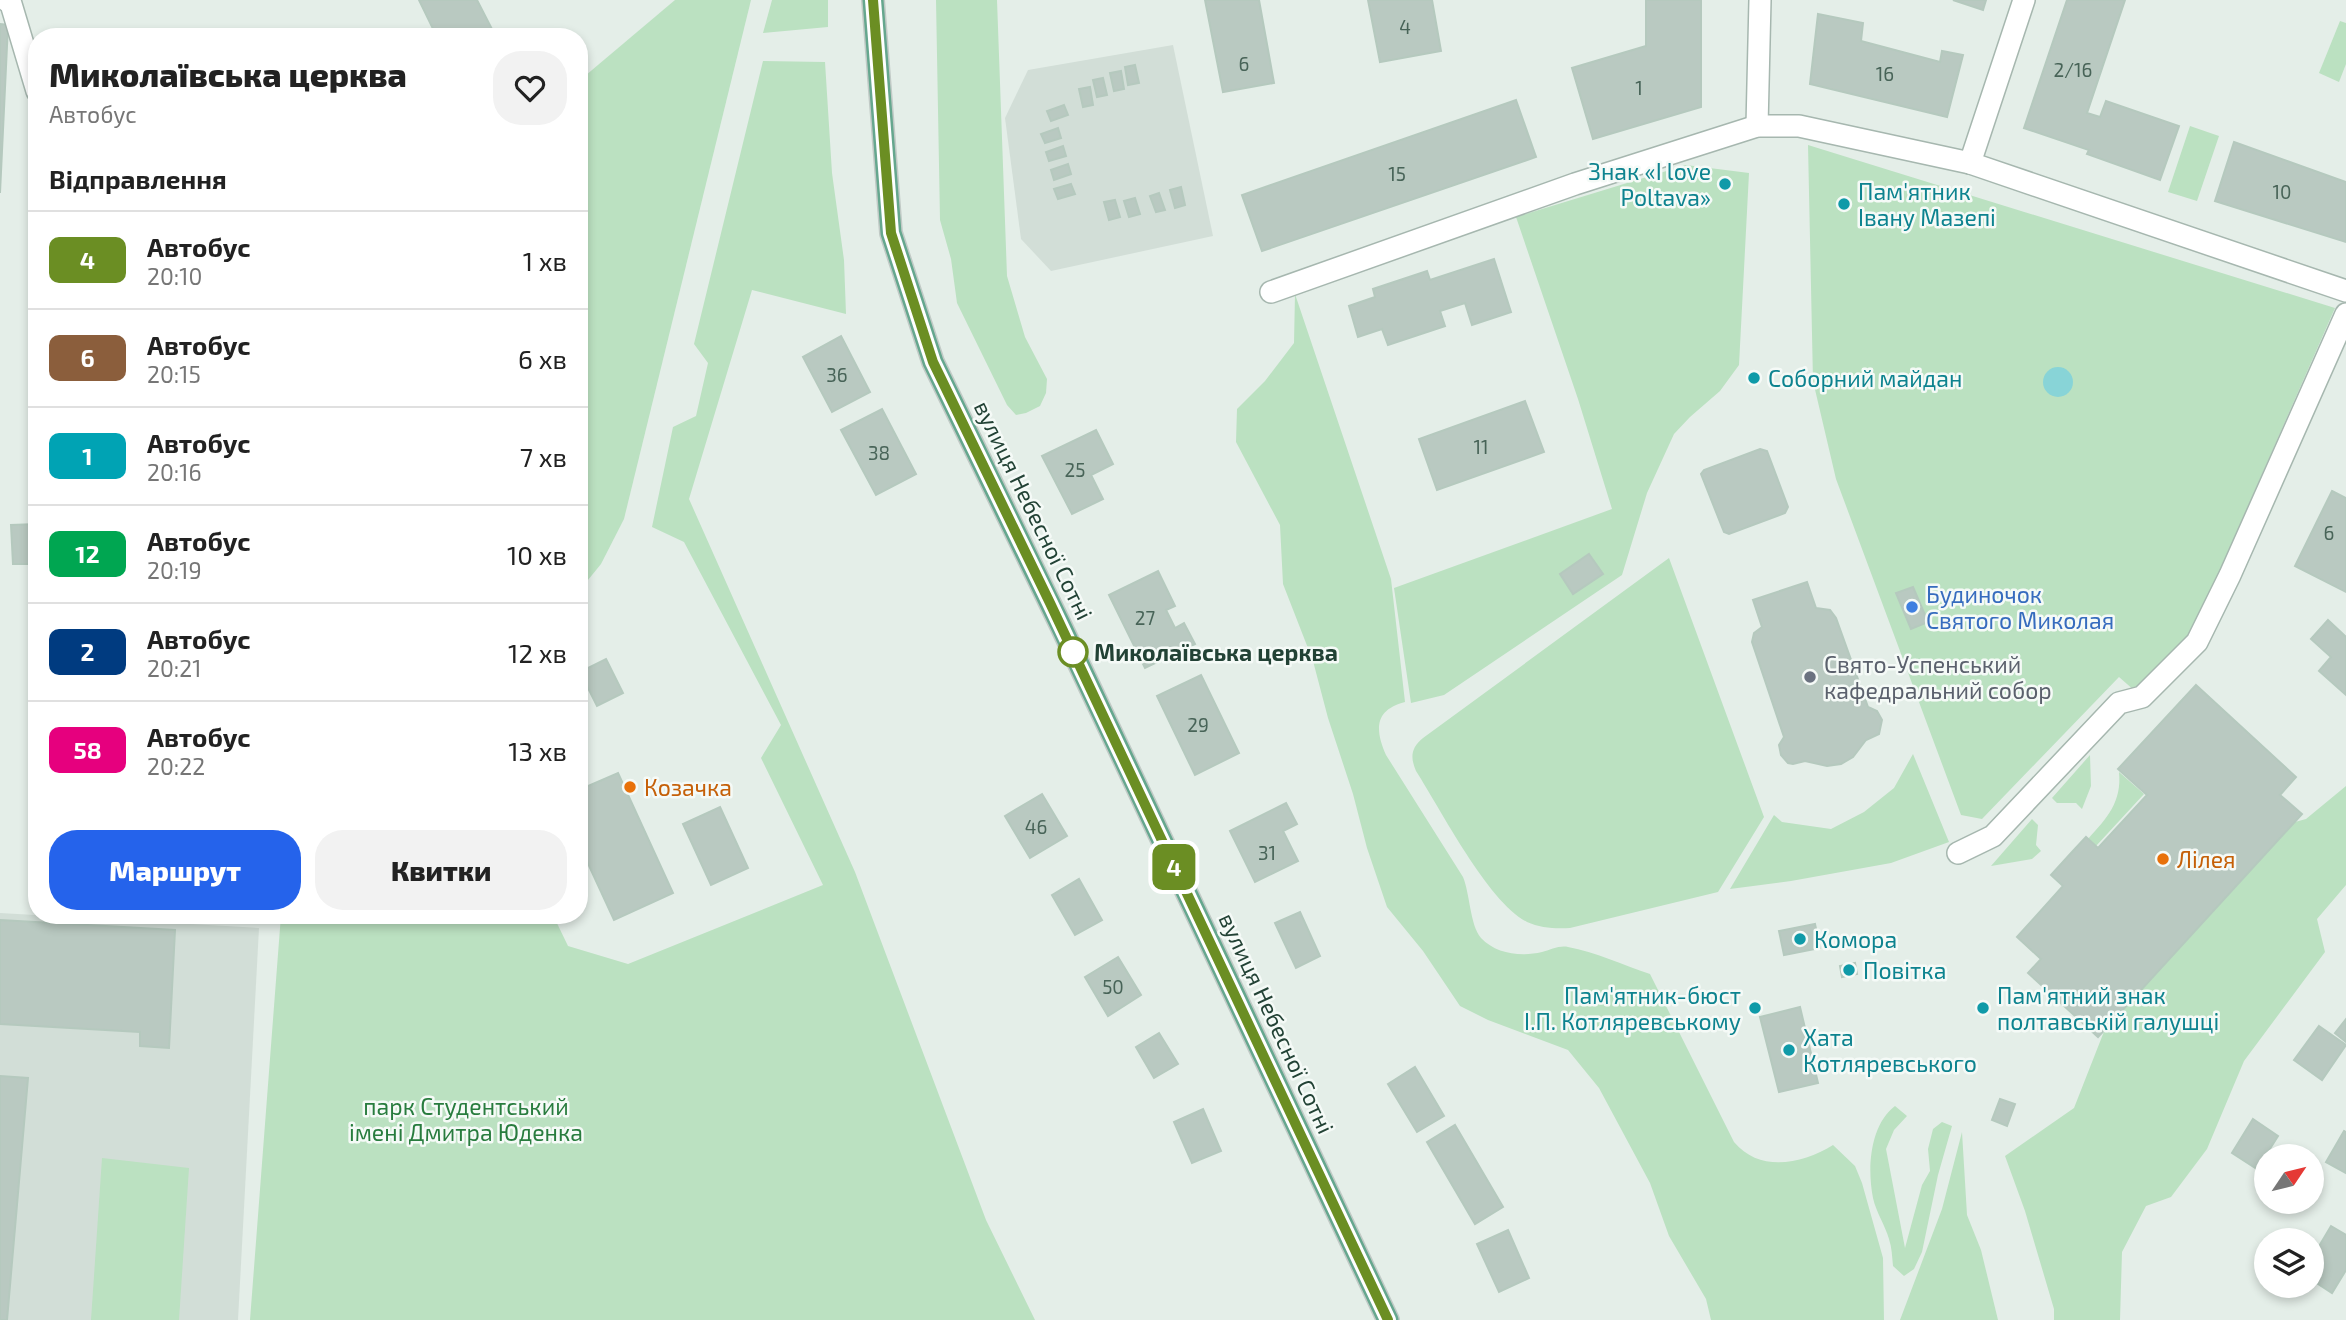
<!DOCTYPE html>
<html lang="uk">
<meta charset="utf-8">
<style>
:root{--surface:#fff;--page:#f2f2f2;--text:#222;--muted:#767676;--line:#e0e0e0;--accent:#2563eb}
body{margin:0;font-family:"Exo 2",sans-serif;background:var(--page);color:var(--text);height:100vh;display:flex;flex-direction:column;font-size:26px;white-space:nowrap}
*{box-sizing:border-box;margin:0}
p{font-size:23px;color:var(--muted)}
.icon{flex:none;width:38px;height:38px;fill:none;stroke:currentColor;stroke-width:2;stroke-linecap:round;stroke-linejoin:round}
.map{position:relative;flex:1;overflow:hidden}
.side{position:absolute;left:28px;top:28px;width:560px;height:896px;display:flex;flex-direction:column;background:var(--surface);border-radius:28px;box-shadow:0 4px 10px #0003}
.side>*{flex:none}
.badge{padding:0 14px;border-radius:10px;font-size:24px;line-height:46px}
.needle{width:46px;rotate:55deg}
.controls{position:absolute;left:2254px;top:1144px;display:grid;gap:14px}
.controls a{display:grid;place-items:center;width:70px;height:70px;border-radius:50%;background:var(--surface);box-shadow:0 4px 10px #0003;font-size:35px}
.map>.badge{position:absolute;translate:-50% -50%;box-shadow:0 0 0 4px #fff}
h2{padding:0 21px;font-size:26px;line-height:63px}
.round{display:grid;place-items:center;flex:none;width:74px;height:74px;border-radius:28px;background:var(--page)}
.summary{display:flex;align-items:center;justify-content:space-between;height:119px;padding:0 21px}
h1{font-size:33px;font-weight:800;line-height:52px}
.cta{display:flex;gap:14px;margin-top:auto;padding:14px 21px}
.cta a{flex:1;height:80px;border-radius:28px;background:var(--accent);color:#fff;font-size:28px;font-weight:800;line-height:80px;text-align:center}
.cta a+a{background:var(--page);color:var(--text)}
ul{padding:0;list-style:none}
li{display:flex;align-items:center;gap:21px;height:98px;padding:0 21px;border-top:2px solid var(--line)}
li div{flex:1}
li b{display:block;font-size:26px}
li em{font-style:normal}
li .badge{min-width:77px;font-weight:700;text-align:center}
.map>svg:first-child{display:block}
.built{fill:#d2ded7}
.green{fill:#bbe1c1}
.water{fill:#88d4d7}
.building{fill:#b9c9c1;stroke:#b5c9be;stroke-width:2}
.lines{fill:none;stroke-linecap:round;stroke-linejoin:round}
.minor-casing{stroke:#a6b7af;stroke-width:24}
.primary-casing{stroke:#c1cac6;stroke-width:24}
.minor{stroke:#fff;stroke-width:21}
.primary{stroke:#65a78e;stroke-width:21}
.line-casing{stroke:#fff;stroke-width:16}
.line{stroke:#6b8e23;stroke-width:10}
.culture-dot{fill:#0f9aa8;stroke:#f5faf7;stroke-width:2.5}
.shop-dot{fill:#3f7fe0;stroke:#f5faf7;stroke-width:2.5}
.stop-dot{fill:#fff;stroke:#6b8e23;stroke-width:3.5}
.worship-dot{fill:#6b7280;stroke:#f5faf7;stroke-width:2.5}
.food-dot{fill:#e8710a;stroke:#f5faf7;stroke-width:2.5}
.labels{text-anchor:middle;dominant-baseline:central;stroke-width:5;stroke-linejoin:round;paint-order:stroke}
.number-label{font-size:19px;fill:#486458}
.culture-label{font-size:23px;fill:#0d838f;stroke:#f5faf7;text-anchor:start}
.street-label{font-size:23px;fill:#224235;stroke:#f5faf7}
.shop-label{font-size:23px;fill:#366cbe;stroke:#f5faf7;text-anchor:start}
.stop-label{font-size:23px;font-weight:bold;fill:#224235;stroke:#f5faf7;text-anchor:start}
.worship-label{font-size:23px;fill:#5b616d;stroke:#f5faf7;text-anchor:start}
.food-label{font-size:23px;fill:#c56008;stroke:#f5faf7;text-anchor:start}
.park-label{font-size:23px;fill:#287c3e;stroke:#f5faf7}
</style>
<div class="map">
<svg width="2346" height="1320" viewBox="0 0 2346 1320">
<rect width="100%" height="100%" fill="#e4eee8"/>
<g class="built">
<polygon points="1173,45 1213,236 1051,271 1021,239 1005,118 1028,70"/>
<polygon points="0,913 259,928 238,1320 0,1320"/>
</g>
<g class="green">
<polygon points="675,0 751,0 624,519 601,564 579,591 579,81"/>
<polygon points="772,0 828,0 828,27 763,33"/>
<polygon points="936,0 997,0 1007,276 1025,337 1047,379 1046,393 1040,406 1026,413 1016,415 1007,405 957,303 951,259 940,220"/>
<polygon points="2340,21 2346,23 2346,64 2339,82 2319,73"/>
<polygon points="763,61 825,62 832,173 844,260 846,314 752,290 689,499 855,872 986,1220 1035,1320 250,1320 281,915 553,915 568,946 628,964 823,885 761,758 781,725 684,542 652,527 673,427 696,416 708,363 694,344"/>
<polygon points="2190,126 2219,136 2197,201 2168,192"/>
<polygon points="1808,145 2335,308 2191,636 2135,691 2119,677 1982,819 1961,815 1836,479 1813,381"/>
<polygon points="1686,165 1749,173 1739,365 1720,391 1690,417 1674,434 1647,493 1622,575 1444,695 1411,703 1394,588 1612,509 1578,399 1516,217"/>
<path d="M1295 294 1391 579 1405 702C1374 710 1375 730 1386 755L1463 877C1470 894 1470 925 1481 938 1496 954 1521 957 1542 952 1550 950 1560 945 1568 947 1595 952 1623 965 1650 974L1734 1142C1760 1173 1802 1164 1833 1145L1855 1166 1862 1183 1883 1258 1884 1320H1711L1706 1299 1669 1236 1650 1183 1599 1088 1568 1050 1488 1020 1460 1006 1423 951 1387 907 1367 848 1353 794 1328 718 1313 661 1283 584 1280 525 1236 442 1237 409 1265 381 1294 343Z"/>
<path d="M1669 558 1764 817 1718 892 1570 928C1556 929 1540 928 1527 922 1488 902 1441 810 1416 771 1410 757 1411 748 1423 738Z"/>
<polygon points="1913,754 1949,842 1891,863 1791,881 1730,889 1774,815 1782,822 1831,829 1864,812 1894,788"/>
<polygon points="2090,755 2091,786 2082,809 2076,803 2057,803 2052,798"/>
<path d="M2119 772 2144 794 2096 846 2088 839C2107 818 2122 802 2119 772Z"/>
<polygon points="2346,786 2346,885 2317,919 2325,952 2244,1061 2207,1149 2171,1197 2146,1206 2122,1252 2120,1320 2054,1320 2054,1309 2025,1211 2005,1156 2074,1108 2105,1029 2295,822 2306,819"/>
<polygon points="2032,819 2038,825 2036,845 2041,851 2032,859 1991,866"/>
<path d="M1895 1106 1907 1116 1894 1130 1886 1149 1905 1248 1922 1185 1930 1171 1928 1149 1933 1129 1942 1122 1952 1126 1938 1175 1922 1252 1914 1269 1904 1276 1893 1266C1892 1257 1892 1248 1889 1239 1885 1225 1876 1212 1873 1198 1867 1168 1870 1125 1895 1106Z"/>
<polygon points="1962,1132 1967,1215 1981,1250 1998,1320 1900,1320 1942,1209"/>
<polygon points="102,1158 189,1168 179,1320 91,1320"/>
</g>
<circle class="water" cx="2058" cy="382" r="15"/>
<g class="building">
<polygon points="419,0 477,0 496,37 437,37"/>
<polygon points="1205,0 1259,0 1274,83 1223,92"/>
<polygon points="1368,0 1432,0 1441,51 1380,62"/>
<polygon points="1646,0 1701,0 1701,107 1593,139 1572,68 1646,46"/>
<polygon points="1953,0 1986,0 1983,10"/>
<polygon points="2067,0 2125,0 2087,113 2100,117 2106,101 2179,126 2160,180 2087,154 2089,150 2024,128"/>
<polygon points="1818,14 1863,23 1861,41 1940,62 1942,51 1963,55 1947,117 1810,84"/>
<polygon points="0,24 8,25 0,193"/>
<polygon points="1135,65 1139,83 1128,85 1125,67"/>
<polygon points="1121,71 1124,89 1114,91 1110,73"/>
<polygon points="1103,78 1107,95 1097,97 1093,80"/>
<polygon points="1090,87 1093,105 1083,107 1079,89"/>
<polygon points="1516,100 1536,157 1262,251 1242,195"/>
<polygon points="1064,105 1068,115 1051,121 1047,111"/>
<polygon points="1058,128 1061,138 1045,143 1041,134"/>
<polygon points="2234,142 2346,182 2346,242 2215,201"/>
<polygon points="1063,146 1066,156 1049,161 1046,152"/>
<polygon points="1068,164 1071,174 1054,180 1051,170"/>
<polygon points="1071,184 1075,194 1058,199 1054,189"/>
<polygon points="1181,187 1185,205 1175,208 1170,190"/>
<polygon points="1159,193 1165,210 1156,212 1150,196"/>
<polygon points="1135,198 1140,214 1129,217 1124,201"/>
<polygon points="1115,200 1120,217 1109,220 1104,202"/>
<polygon points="1494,259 1511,312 1472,325 1465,303 1440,311 1445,326 1388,345 1382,329 1358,337 1349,306 1375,297 1373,289 1427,271 1430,280"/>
<polygon points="841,336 870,392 832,412 803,357"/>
<polygon points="1525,401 1544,452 1437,490 1419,439"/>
<polygon points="882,409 916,474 876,495 841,430"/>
<polygon points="1096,430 1113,464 1091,475 1103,499 1072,514 1042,456"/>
<polygon points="1760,449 1767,451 1788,507 1785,513 1729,534 1724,532 1701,474 1704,470"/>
<polygon points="2332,491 2346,498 2346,592 2295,566"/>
<polygon points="37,524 37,564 13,564 11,525"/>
<polygon points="1589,554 1603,574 1573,594 1560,574"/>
<polygon points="1158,571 1175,606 1166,610 1175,628 1184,623 1195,644 1145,668 1109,595"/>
<polygon points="1807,582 1816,608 1830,610 1836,618 1868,707 1877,711 1882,720 1879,734 1866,740 1853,757 1841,764 1827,766 1805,761 1793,764 1788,763 1781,755 1779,745 1784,737 1752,642 1754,633 1762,627 1753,600"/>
<polygon points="1913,587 1928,622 1911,629 1896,593"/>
<polygon points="2328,620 2346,637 2346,695 2319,671 2331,657 2311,639"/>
<polygon points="606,659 623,693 597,706 580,672"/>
<polygon points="1201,675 1239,753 1195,775 1157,696"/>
<polygon points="2196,685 2296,777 2280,795 2302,814 2098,1037 2028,973 2041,959 2017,937 2063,886 2051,875 2072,852 2086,837 2098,848 2147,795 2118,769"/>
<polygon points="618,773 673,893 614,920 579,844 579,790"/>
<polygon points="1042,794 1067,836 1030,858 1005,816"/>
<polygon points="1286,803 1297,824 1283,831 1298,861 1255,882 1230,831"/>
<polygon points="720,807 748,868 711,885 683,824"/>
<polygon points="1079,879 1102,920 1075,935 1052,895"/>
<polygon points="1300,912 1320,956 1296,968 1275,923"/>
<polygon points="0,920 175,930 169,1048 140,1046 140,1032 0,1024"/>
<polygon points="1815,924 1820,948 1784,955 1779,931"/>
<polygon points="1118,957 1141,995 1108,1016 1085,977"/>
<polygon points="1855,963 1857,974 1842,977 1840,966"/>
<polygon points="1800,1007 1818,1083 1779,1092 1760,1017"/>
<polygon points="2346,1019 2346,1042 2335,1033"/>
<polygon points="2319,1026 2346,1045 2322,1080 2294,1060"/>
<polygon points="1159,1033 1178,1064 1154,1078 1136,1047"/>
<polygon points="1415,1067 1444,1116 1417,1132 1388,1084"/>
<polygon points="0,1076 28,1078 7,1320 0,1320"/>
<polygon points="2000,1099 2015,1104 2007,1126 1992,1120"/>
<polygon points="1203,1109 1221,1151 1192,1163 1174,1122"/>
<polygon points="2253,1119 2278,1136 2257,1169 2232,1153"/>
<polygon points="1455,1125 1503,1207 1475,1224 1427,1142"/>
<polygon points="2344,1131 2346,1132 2346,1173 2326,1162"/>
<polygon points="2331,1226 2346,1235 2346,1270 2332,1293 2312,1280 2312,1258"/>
<polygon points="1508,1230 1529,1278 1499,1292 1477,1244"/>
</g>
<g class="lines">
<g class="minor-casing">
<g id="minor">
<polyline points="6,0 11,4 37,91"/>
<polyline points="1757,126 1760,0"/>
<polyline points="1970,163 2024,0"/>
<polyline points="1271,292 1575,184 1757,126 1799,126 1970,163 2346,291"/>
<polyline points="1958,853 1993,836 2119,703 2142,697 2197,642 2230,575 2346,314"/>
</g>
</g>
<g class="primary-casing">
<polyline id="primary" points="873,0 891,233 933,362 1061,626 1388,1320"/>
</g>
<use href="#minor" class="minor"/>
<use href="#primary" class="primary"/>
</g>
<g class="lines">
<g class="line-casing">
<polyline id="line" points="873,0 891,233 933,362 1050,603 1388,1320"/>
</g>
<use href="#line" class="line"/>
</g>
<g class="culture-dot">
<circle cx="1725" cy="184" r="7"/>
<circle cx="1844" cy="204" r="7"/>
<circle cx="1754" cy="378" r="7"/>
<circle cx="1800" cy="939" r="7"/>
<circle cx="1849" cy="970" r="7"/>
<circle cx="1755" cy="1008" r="7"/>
<circle cx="1983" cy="1008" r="7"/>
<circle cx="1789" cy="1050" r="7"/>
</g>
<circle class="shop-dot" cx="1912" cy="607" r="7"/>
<circle class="stop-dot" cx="1073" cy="652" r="14"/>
<circle class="worship-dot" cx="1810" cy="677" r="7"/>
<g class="food-dot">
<circle cx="630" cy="787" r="7"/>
<circle cx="2163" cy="859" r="7"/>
</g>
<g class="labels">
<g class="number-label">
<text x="1405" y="26">4</text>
<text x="1244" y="63">6</text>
<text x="2073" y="69">2/16</text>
<text x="1885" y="73">16</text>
<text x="1639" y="87">1</text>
<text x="1397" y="173">15</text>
<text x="2282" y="191">10</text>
<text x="837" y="374">36</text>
<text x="1481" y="446">11</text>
<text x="879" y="452">38</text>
<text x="1075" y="469">25</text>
<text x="2329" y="532">6</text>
<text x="1145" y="617">27</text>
<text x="1198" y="724">29</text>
<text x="1036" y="826">46</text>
<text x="1267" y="852">31</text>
<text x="1113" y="986">50</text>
</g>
<g class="culture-label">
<text x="1711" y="171" text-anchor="end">Знак «I love<tspan x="1711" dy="26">Poltava»</tspan></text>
<text x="1858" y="191">Пам'ятник<tspan x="1858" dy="26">Івану Мазепі</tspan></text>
<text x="1768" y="378">Соборний майдан</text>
<text x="1814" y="939">Комора</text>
<text x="1863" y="970">Повітка</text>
<text x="1741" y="995" text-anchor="end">Пам'ятник-бюст<tspan x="1741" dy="26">І.П. Котляревському</tspan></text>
<text x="1997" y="995">Пам'ятний знак<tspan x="1997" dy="26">полтавській галушці</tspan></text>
<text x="1803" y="1037">Хата<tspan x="1803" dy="26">Котляревського</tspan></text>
</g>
<g class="street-label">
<text transform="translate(1034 510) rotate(64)">вулиця Небесної Сотні</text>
<text transform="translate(1277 1023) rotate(65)">вулиця Небесної Сотні</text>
</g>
<g class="shop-label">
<text x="1926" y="594">Будиночок<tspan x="1926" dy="26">Святого Миколая</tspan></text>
</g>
<g class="stop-label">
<text x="1094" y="652">Миколаївська церква</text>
</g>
<g class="worship-label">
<text x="1824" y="664">Свято-Успенський<tspan x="1824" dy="26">кафедральний собор</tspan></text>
</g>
<g class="food-label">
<text x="644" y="787">Козачка</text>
<text x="2177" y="859">Лілея</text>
</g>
<g class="park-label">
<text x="466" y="1106">парк Студентський<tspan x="466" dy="26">імені Дмитра Юденка</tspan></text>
</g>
</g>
</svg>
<div class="controls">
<a><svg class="needle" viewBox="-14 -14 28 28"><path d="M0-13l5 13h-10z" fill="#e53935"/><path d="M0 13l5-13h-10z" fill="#767676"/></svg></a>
<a><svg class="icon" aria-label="layers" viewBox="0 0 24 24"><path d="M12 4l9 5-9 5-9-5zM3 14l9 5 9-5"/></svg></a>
</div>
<b class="badge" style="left:1174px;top:867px;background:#6b8e23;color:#fff">4</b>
<section class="side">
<div class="summary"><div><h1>Миколаївська церква</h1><p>Автобус</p></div><a class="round"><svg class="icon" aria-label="heart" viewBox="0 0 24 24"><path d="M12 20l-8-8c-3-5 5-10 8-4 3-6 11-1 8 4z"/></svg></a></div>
<h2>Відправлення</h2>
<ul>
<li><span class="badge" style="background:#6b8e23;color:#fff">4</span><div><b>Автобус</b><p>20:10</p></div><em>1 хв</em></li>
<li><span class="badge" style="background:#8b5e3c;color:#fff">6</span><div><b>Автобус</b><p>20:15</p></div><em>6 хв</em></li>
<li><span class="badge" style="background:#00a3b4;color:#fff">1</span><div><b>Автобус</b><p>20:16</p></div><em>7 хв</em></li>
<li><span class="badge" style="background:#00a651;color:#fff">12</span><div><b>Автобус</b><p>20:19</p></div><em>10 хв</em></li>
<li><span class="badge" style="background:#003b80;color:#fff">2</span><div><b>Автобус</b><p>20:21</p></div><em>12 хв</em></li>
<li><span class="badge" style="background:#e6007e;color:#fff">58</span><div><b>Автобус</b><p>20:22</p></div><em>13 хв</em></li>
</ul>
<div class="cta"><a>Маршрут</a><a>Квитки</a></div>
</section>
</div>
